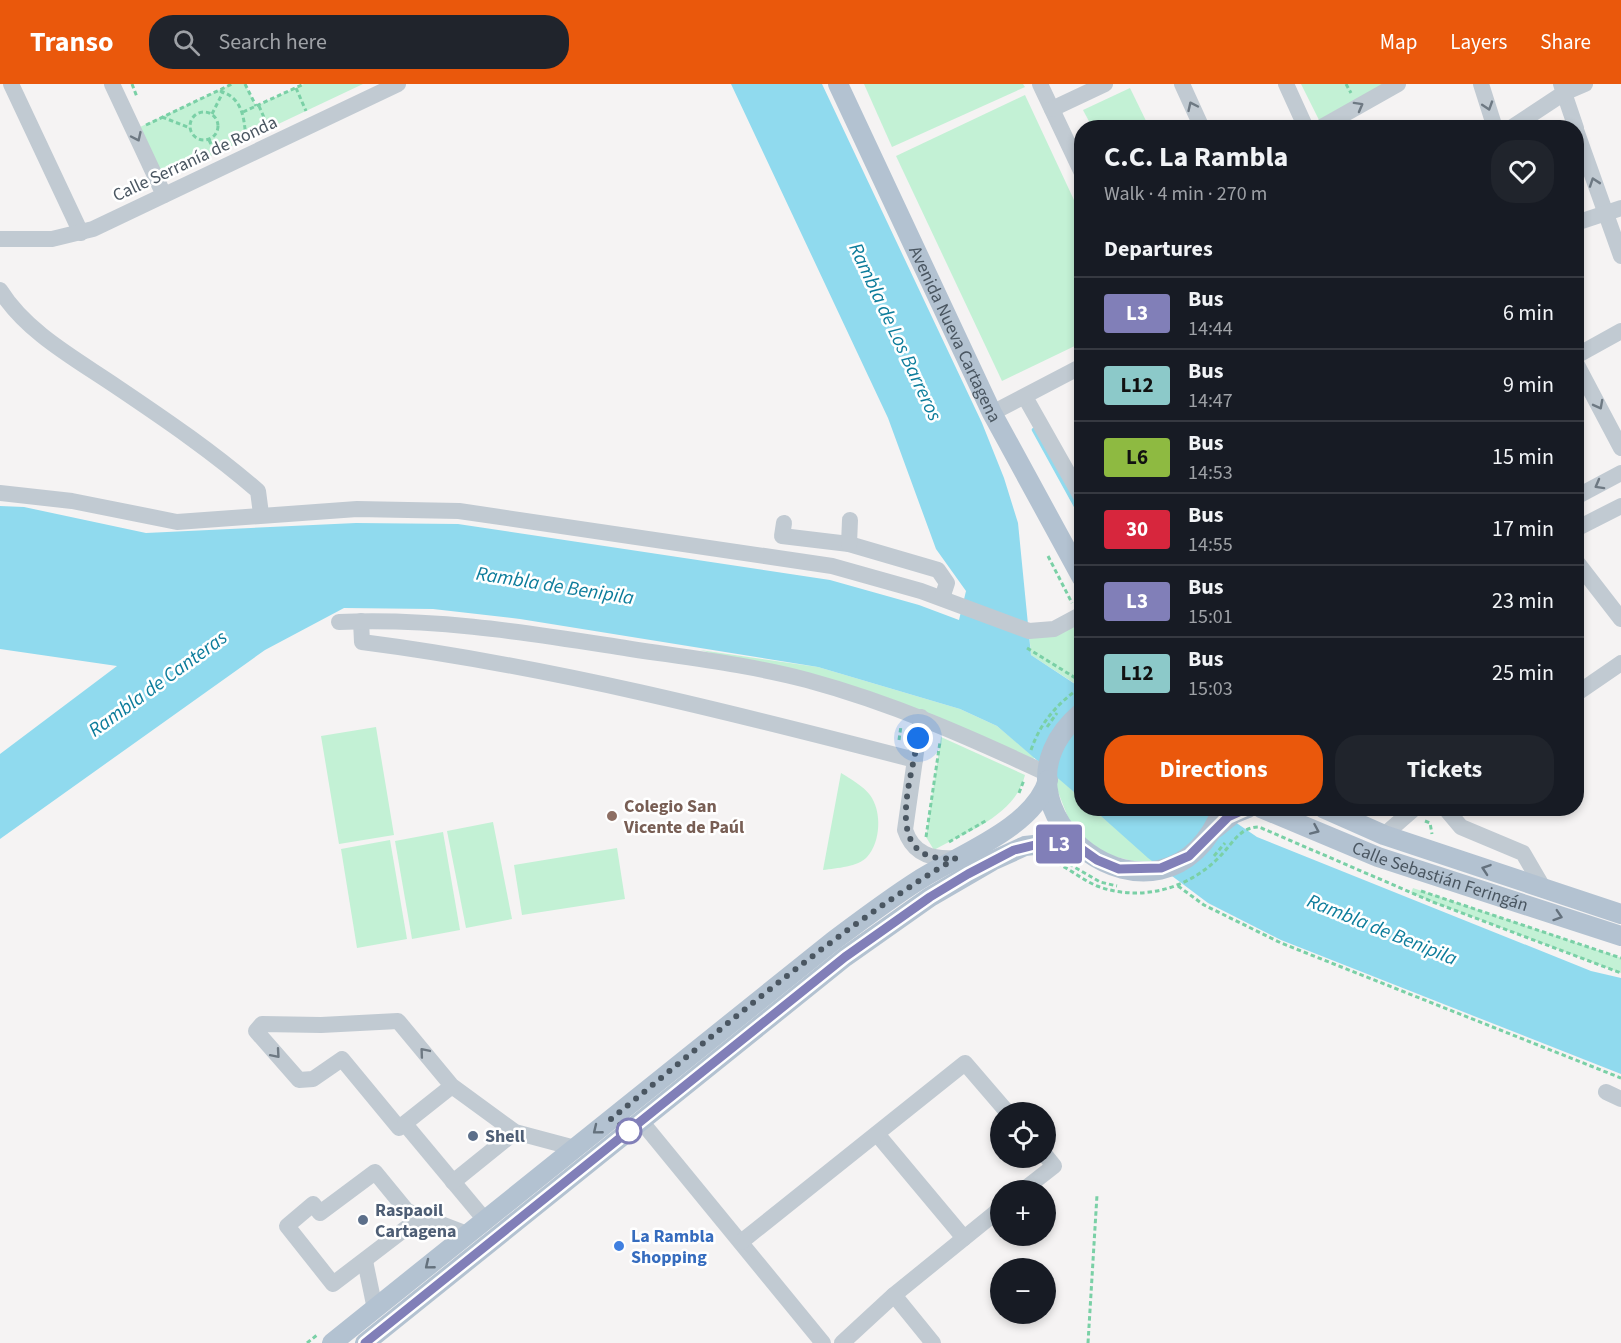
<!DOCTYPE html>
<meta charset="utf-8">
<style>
:root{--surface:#171b24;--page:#20242c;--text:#f1f3f6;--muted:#9ea1a6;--line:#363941;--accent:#ea580c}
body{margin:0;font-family:"Source Sans 3",sans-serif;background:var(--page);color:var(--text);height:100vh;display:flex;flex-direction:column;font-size:22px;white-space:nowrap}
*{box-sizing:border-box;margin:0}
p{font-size:20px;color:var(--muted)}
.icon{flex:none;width:33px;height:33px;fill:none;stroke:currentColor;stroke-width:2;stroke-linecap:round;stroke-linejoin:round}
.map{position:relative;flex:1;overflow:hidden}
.drawer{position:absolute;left:1074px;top:36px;width:510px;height:696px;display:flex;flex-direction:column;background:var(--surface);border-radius:24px;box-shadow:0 3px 9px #0003}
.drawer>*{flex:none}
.badge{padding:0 12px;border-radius:4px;font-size:21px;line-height:39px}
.tools{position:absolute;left:990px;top:1018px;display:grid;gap:12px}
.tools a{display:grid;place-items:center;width:66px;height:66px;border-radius:50%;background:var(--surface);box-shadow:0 3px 9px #0003;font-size:30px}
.you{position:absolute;width:30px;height:30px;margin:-15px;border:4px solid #fff;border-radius:50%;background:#1a73e8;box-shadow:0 0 0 9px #1a73e833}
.map>.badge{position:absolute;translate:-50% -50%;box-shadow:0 0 0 3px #fff}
h2{padding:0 30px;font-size:22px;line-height:54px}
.round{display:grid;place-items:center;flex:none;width:63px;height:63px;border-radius:24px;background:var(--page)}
.overview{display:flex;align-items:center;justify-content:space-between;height:102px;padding:0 30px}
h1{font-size:28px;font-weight:700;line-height:45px}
.button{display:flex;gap:12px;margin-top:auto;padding:12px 30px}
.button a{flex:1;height:69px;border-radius:24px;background:var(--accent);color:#fff;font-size:24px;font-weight:700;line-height:69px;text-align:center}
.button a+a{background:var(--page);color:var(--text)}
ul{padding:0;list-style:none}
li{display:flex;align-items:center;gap:18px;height:72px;padding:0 30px;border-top:2px solid var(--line)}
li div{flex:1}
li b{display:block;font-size:22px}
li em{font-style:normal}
li .badge{min-width:66px;font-weight:700;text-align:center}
header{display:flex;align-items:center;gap:36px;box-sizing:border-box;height:84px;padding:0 30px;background:var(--accent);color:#fff}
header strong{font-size:28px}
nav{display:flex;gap:33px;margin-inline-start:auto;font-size:21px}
.search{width:420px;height:54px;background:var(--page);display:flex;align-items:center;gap:15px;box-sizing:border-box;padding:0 21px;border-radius:24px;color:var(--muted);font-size:22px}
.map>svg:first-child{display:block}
.green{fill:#c3f1d5}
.water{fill:#90daee}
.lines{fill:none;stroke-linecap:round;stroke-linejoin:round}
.stream{stroke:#90daee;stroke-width:4.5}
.path{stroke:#7ad0a6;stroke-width:3;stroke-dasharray:4.5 3;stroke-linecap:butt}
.minor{stroke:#c1cad2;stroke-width:16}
.major{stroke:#b3c2d1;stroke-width:20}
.oneway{stroke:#6e7983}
.oneway2{stroke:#64717d}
.line-casing{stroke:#fff;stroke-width:14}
.line{stroke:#817fb8;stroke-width:9}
.walk{stroke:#4a5661;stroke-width:6;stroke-dasharray:0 10.8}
.education-dot{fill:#8d6e63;stroke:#fff;stroke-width:2}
.stop-dot{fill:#fff;stroke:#817fb8;stroke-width:3}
.service-dot{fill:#5c6f8a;stroke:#fff;stroke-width:2}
.shop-dot{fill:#3f7fe0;stroke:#fff;stroke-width:2}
.labels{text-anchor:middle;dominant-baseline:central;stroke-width:5;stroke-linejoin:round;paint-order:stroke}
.street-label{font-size:18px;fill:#4a5661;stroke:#fff}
.education-label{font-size:18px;font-weight:bold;fill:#785e54;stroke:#fff;text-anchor:start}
.service-label{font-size:18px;font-weight:bold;fill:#4e5e75;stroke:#fff;text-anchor:start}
.shop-label{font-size:18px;font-weight:bold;fill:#366cbe;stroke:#fff;text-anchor:start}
.water-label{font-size:20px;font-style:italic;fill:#0c7c9b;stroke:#fff}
</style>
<header>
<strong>Transo</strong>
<div class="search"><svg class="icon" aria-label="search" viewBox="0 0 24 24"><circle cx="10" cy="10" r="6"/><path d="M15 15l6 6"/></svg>Search here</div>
<nav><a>Map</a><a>Layers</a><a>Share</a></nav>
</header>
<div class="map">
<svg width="1621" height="1259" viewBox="0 0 1621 1259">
<rect width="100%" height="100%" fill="#f5f3f3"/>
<g class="green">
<polygon points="232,0 245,0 256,22 304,0 363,0 164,94 140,43"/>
<polygon points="864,0 1023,0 1025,3 892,63"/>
<polygon points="1301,0 1384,0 1319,36"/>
<polygon points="1130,4 1149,43 1092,43 1083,26"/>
<polygon points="1025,11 1081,131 1081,259 1002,297 896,72"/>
<polygon points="1082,534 1082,601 1080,603 1031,571 1029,547"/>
<polygon points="700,566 818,583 960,625 997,642 1034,673 1032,682 877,616"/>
<polygon points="376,643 394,751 339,760 321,652"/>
<path d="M941 653 1025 691C1015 732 968 747 934 766L926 753Z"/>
<polygon points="1049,685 1081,714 1082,724 1093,725 1161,784 1080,764"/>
<path d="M841 689C851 695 863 702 870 711 882 727 881 758 867 773 858 783 837 784 823 786Z"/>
<polygon points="493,738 512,835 466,844 447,747"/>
<polygon points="443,748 460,846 412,855 395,757"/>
<polygon points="390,756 407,855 357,864 341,765"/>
<polygon points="617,764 625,815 522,831 514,781"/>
<polygon points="1413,804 1621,874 1621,889 1433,818 1411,809"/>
</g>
<g class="water">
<polygon points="731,0 822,0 982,339 1004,394 1018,439 1031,571 1081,604 1081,714 997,642 960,625 818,583 520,535 433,525 344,524 265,566 0,755 0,670 117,582 0,565 0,422 24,423 146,449 356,439 458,440 830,496 919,521 959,536 966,507 936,465 888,334"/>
<polygon points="1093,725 1216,725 1257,753 1591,887 1621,894 1621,990 1281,856 1208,819 1148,774"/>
</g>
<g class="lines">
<polyline class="stream" points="1034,346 1082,433"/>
<g class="path">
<polyline points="132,0 137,13"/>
<polyline points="245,0 256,22"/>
<polyline points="1346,0 1351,9"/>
<polyline points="296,4 306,27"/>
<path d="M220 7C243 14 244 34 246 55"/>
<polyline points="259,22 269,45"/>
<circle cx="204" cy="42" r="14"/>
<polyline points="243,28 304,0"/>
<polyline points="212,30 223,8"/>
<polyline points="162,33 190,44"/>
<polyline points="146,41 232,0"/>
<polyline points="209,56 216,70"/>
<polyline points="1048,472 1072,519"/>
<polyline points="1027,564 1082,598"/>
<polyline points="1047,643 1057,629"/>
<polyline points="899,656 901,642"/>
<path d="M1031 666C1041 637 1058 619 1082 602"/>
<polyline points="1019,709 1024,696"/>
<polyline points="1425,737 1430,739 1432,750"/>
<polyline points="926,753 940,658"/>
<polyline points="949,758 987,736"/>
<polyline points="1214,772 1225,759"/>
<path d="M1057 779C1071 786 1083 796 1097 802 1142 819 1192 804 1223 769 1234 757 1241 743 1259 743L1433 818 1621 889"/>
<polyline points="1069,780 1100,798 1117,802"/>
<polyline points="1178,802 1204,821 1281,859 1621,994"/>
<polyline points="1421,807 1621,874"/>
<polyline points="307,1259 317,1251"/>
<polyline points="1088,1259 1097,1111"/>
</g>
<g class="minor">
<polyline points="11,0 81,149"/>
<polyline points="112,0 164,111"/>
<polyline points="1040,0 1082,89"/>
<polyline points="1182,0 1202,44"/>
<polyline points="1286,0 1306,44"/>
<polyline points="1481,0 1495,44"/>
<polyline points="1561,0 1576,44"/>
<polyline points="1052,25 1105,0"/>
<polyline points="1320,44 1398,0"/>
<polyline points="1511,44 1564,9 1585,0"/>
<polyline points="1576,46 1621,172"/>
<polyline points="1576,139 1621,124"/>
<polyline points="0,155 52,155 93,145 398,0"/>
<path d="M0 206C27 249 76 275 117 303 166 336 213 368 258 407L261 430"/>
<polyline points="1576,272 1621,247"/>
<polyline points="1576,279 1621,364"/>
<polyline points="1025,313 1082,414"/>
<polyline points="992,329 1082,282"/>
<polyline points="0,409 72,417 177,438 357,425 459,427 832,482 921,507 1029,547 1054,545 1082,530"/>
<polyline points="1576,413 1621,389"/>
<polyline points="784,439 782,452 849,460 938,486 947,499 942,514"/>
<polyline points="1576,445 1621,422"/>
<polyline points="849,460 850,436"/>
<polyline points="1576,477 1621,535"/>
<path d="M361 537 362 558C549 582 733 629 915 676"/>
<path d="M339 538C429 534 517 547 606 561 672 572 743 579 807 596 892 619 969 653 1048 690"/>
<polyline points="1576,610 1621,579"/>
<path d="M921 633 905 746C913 770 932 776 956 774"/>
<polyline points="1445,724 1461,743 1523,769 1544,805"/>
<polyline points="1384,751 1415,724"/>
<polyline points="452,1002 399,1044 342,975 313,995 299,996 256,947 262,940 321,941 398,937 452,1002 515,1048 575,1064"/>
<polyline points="1606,1008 1621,1015"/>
<polyline points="641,1037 823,1259"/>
<polyline points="405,1040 485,1136"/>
<polyline points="877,1050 964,1154"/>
<polyline points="453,1098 515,1048"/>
<polyline points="1022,1107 1054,1082 1046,1072"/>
<polyline points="422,1132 333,1200 287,1142 313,1120 320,1129 375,1088 407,1127 467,1150"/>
<polyline points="741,1158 965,979 1008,1029"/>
<polyline points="365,1177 375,1225"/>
<polyline points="894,1211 933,1259"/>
<polyline points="842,1259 894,1211 1000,1125"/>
</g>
<g class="major">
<path id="s1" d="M838 0 992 329 1082 494"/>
<path d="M1082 628C968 724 1164 874 1223 724"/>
<path id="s2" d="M1261 724 1378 773 1621 852"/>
<polyline points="1323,724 1384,751 1621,830"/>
<polyline points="1216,744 1233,730 1248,724"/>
<path d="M332 1259 832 858C860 837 889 815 919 796 958 771 1034 744 1048 696"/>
<polyline points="365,1259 845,873 930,813 992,777 1025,762 1052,759 1080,764"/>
</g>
</g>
<defs><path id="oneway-chevron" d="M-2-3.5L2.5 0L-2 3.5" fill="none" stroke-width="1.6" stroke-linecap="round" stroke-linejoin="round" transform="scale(1.5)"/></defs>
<g class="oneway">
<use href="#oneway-chevron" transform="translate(1192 22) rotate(-115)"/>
<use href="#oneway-chevron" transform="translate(1359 22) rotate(-29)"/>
<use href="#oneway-chevron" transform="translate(1488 22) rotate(72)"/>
<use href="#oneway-chevron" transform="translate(137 53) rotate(65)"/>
<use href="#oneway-chevron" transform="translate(1594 98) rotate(-109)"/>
<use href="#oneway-chevron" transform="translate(1599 321) rotate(62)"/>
<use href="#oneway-chevron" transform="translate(1599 401) rotate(151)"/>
<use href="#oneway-chevron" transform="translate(424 968) rotate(-130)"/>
<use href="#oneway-chevron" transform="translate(276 970) rotate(49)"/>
</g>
<g class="oneway2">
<use href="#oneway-chevron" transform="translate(1315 746) rotate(24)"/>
<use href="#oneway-chevron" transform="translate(1486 785) rotate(-161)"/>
<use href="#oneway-chevron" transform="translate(1558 832) rotate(18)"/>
<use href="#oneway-chevron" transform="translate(597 1046) rotate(141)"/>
<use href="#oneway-chevron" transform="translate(429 1181) rotate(141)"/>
</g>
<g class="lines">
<g class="line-casing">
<polyline id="line" points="365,1259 845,873 930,813 968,790 1014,766 1043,759 1080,764 1097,776 1119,785 1161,784 1189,772 1228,733 1248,724"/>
</g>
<use href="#line" class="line"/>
<path class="walk" d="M629 1047 611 1035C723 944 832 848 956 774 880 781 911 699 918 654"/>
</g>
<circle class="education-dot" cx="612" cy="732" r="6"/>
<circle class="stop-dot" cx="629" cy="1047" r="12"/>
<g class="service-dot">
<circle cx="473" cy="1052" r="6"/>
<circle cx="363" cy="1136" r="6"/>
</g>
<circle class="shop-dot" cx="619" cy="1162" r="6"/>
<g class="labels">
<g class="street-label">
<text transform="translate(195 75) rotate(-25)">Calle Serranía de Ronda</text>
<text stroke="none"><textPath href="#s1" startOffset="276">Avenida Nueva Cartagena</textPath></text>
<text stroke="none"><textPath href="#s2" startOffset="192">Calle Sebastián Feringán</textPath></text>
</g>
<g class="education-label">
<text x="624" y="722">Colegio San<tspan x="624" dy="21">Vicente de Paúl</tspan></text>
</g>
<g class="service-label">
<text x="485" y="1052">Shell</text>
<text x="375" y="1126">Raspaoil<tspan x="375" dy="21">Cartagena</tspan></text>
</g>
<g class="shop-label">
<text x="631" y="1152">La Rambla<tspan x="631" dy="21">Shopping</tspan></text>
</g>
<g class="water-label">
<text transform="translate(895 248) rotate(65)">Rambla de Los Barreros</text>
<text transform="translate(555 502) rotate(9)">Rambla de Benipila</text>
<text transform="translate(158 600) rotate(-36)">Rambla de Canteras</text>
<text transform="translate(1382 846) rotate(22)">Rambla de Benipila</text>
</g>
</g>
</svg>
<div class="tools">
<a><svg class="icon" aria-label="locate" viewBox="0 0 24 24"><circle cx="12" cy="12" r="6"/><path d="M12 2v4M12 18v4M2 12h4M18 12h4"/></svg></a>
<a>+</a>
<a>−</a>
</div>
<div class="you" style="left:918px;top:654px"></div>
<b class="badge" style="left:1059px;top:760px;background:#817fb8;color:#fff">L3</b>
<section class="drawer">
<div class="overview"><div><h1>C.C. La Rambla</h1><p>Walk · 4 min · 270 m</p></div><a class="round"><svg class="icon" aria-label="heart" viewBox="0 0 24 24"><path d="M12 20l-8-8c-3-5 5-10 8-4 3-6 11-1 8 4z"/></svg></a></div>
<h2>Departures</h2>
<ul>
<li><span class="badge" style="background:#817fb8;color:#fff">L3</span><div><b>Bus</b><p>14:44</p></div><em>6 min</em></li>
<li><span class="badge" style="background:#8cc9c9;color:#111">L12</span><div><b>Bus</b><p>14:47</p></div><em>9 min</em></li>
<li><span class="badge" style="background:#8eba41;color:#111">L6</span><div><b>Bus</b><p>14:53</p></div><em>15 min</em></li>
<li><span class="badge" style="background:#d7263d;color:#fff">30</span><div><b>Bus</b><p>14:55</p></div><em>17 min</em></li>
<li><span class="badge" style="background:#817fb8;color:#fff">L3</span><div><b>Bus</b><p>15:01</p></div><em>23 min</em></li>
<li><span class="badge" style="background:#8cc9c9;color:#111">L12</span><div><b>Bus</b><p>15:03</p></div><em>25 min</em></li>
</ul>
<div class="button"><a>Directions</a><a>Tickets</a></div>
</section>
</div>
